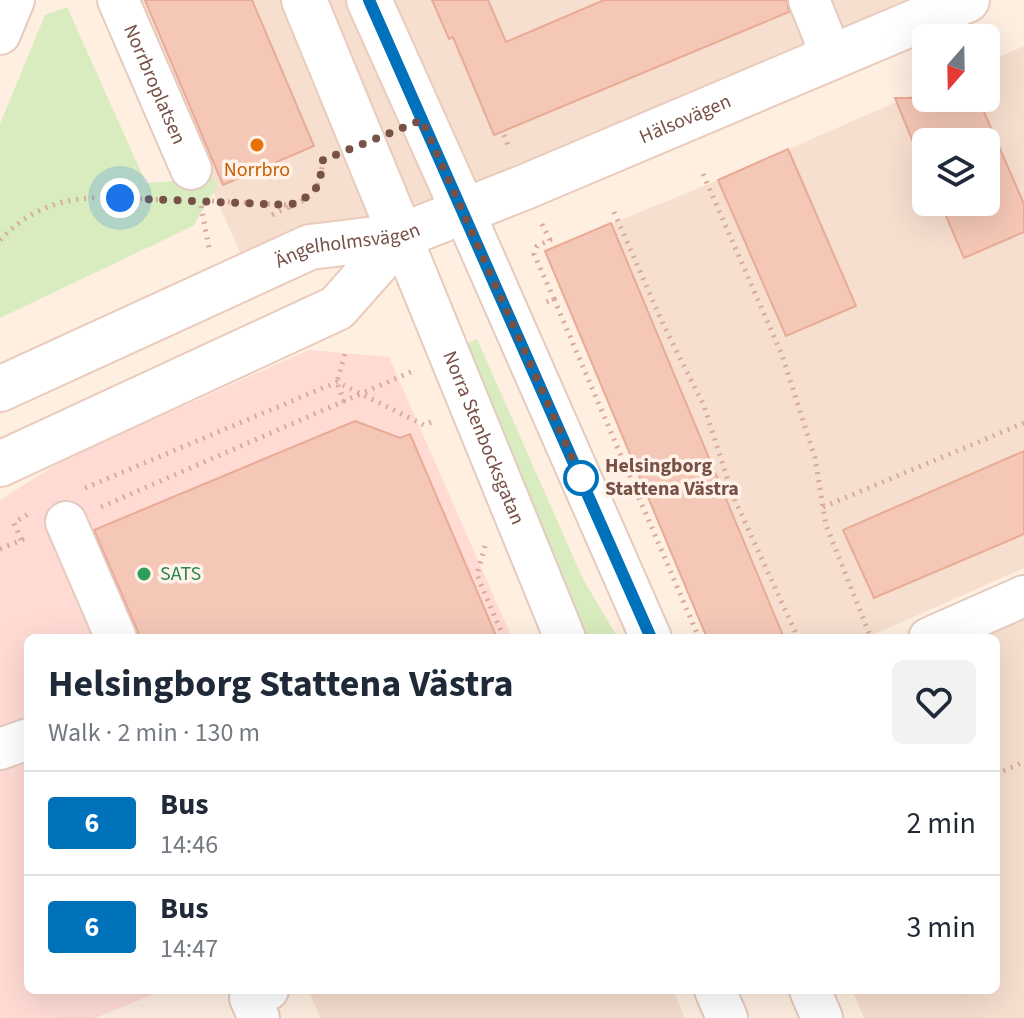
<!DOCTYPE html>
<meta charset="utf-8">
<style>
:root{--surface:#fff;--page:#f2f2f3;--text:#1f2937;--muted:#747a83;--line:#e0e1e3}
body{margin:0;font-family:"Source Sans 3",sans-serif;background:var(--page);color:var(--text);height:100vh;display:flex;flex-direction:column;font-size:30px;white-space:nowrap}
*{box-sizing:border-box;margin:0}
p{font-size:26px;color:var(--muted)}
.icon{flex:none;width:44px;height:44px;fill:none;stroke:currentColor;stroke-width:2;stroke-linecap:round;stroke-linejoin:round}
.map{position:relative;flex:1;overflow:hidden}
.panel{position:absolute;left:24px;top:634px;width:976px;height:360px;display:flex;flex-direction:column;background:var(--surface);border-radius:12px;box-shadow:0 8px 32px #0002}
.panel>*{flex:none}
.badge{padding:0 16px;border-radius:6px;font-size:28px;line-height:52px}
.needle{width:52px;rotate:200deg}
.fabs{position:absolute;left:912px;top:24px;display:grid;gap:16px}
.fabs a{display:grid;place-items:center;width:88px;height:88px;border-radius:12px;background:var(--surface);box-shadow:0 8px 32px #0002;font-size:40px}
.you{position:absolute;width:40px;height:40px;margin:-20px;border:6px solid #fff;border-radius:50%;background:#1a73e8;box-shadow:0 0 0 12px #1a73e833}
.map>.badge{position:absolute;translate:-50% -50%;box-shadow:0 0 0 4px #fff}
.round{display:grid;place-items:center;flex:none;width:84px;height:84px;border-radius:12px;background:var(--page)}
.head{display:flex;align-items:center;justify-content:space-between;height:136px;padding:0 24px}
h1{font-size:38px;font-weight:700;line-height:60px}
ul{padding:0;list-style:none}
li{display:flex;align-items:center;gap:24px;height:104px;padding:0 24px;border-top:2px solid var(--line)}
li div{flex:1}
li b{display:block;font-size:30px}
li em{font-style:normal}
li .badge{min-width:88px;font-weight:700;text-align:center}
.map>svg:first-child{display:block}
.residential{fill:#f6dfcf;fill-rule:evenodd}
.commercial{fill:#ffdbd4}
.green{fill:#d8ecbf}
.building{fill:#f5c7b7;stroke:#e9aa96;stroke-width:2}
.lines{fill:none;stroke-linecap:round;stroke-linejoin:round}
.street-casing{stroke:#e5cbbf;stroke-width:44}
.secondary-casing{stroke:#eacbbc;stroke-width:48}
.path{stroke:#daaa9a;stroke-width:5;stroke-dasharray:2 6;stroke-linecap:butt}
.street{stroke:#fff;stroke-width:40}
.secondary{stroke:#fff;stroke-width:44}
.line-casing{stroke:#fff;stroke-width:18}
.line{stroke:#0072bc;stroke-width:12}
.walk{stroke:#775046;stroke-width:8;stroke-dasharray:0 14.4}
.food-dot{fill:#e8710a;stroke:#fff3e9;stroke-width:3}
.stop-dot{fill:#fff;stroke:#0072bc;stroke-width:4}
.leisure-dot{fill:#2e9e5b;stroke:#fff3e9;stroke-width:3}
.labels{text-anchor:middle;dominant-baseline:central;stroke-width:7;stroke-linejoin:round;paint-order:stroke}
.street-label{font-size:20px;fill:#775046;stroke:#fff3e9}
.food-label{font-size:20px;fill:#c56008;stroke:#fff3e9}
.stop-label{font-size:20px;font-weight:bold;fill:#775046;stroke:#fff3e9;text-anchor:start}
.leisure-label{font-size:20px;fill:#27864d;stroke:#fff3e9;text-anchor:start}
</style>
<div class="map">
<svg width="1024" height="1018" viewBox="0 0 1024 1018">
<rect width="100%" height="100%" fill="#feefe1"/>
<g class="residential">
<polygon points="128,0 989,0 251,277"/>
<path d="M1024 46V568L866 638H707L545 251 718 180 926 89V98H986V63ZM926 142H986V202H926Z"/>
<polygon points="1024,616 1024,1018 864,1018 852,990 996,990 996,638 974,638"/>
<polygon points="320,990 673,990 685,1018 321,1018 310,994"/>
</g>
<polygon class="commercial" points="309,350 389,357 512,638 28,638 28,990 164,990 95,1018 0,1018 0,500 67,458"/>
<g class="green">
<polygon points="67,7 146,183 214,178 217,187 193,226 0,318 0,124 45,15"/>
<polygon points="477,339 583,579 618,638 580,638 464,345"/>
</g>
<g class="building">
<polygon points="145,0 252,0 314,146 223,185"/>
<polygon points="432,0 488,0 506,42 604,0 787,0 789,12 494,135 453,37 449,39"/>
<polygon points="895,98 978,98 1024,204 1024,232 964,258 940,202 986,202 986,142 913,142"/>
<polygon points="788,149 856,306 786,336 718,180"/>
<polygon points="611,223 784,638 707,638 545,251"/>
<polygon points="355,421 400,438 410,434 497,638 139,638 137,629 94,530"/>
<polygon points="1024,451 1024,534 874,598 843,530"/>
</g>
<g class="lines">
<g class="street-casing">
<g id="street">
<path id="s1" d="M118 0 191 169"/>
<polyline points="809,0 832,57"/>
<polyline points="0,34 14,0"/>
<polyline points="464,212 651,638"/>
<path id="s2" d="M401 236 565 638"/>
<polyline points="66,522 116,638"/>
<polyline points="929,638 1024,596"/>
<polyline points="0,749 28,739"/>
<polyline points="715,990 727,1018"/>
<polyline points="810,990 822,1018"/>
<polyline points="259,1018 250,998 268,990"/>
</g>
</g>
<g class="secondary-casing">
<g id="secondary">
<polyline points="304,0 401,236"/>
<polyline points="369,0 464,212"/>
<path id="s3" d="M0 389 310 247 401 236 525 187 967 0"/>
<polyline points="0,464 337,308 401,236"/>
</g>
</g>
<g class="path">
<polyline points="504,135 509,148"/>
<polyline points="703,174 782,355 815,458 826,525 871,638"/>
<polyline points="212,201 290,205 294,212"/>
<polyline points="201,206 209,248"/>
<polyline points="614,212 664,326 704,406 733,496 798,638"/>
<path d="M272 215C307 197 317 203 323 161"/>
<polyline points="542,224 550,240 537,246 534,254 554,299 546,302"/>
<path d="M0 240C50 188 101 197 166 200"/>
<polyline points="554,299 699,638"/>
<polyline points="344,402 337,382 346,350"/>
<polyline points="85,488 337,382 424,425 434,421"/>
<polyline points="101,507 413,371"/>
<polyline points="823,507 1024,423"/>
<polyline points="21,540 14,523 28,514"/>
<polyline points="485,546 477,575 504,638"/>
<polyline points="0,549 29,537"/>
<polyline points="996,774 1024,762"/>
</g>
<use href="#street" class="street"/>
<use href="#secondary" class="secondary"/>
</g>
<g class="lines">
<g class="line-casing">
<polyline id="line" points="369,0 651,638"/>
</g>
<use href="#line" class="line"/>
<path class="walk" d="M120 198 290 205C318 193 319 189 323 160L422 120 581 478"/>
</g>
<circle class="food-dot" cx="257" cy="145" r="8"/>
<circle class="stop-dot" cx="581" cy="478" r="16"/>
<circle class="leisure-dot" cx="144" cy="574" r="8"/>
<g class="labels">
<g class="street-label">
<text stroke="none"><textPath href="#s1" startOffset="92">Norrbroplatsen</textPath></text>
<text stroke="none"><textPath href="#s3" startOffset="740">Hälsovägen</textPath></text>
<text stroke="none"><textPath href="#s3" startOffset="378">Ängelholmsvägen</textPath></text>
<text stroke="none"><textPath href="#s2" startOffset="218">Norra Stenbocksgatan</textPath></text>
</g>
<g class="food-label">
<text x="257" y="170">Norrbro</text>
</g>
<g class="stop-label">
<text x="605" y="466">Helsingborg<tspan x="605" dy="23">Stattena Västra</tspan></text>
</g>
<g class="leisure-label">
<text x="160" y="574">SATS</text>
</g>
</g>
</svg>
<div class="fabs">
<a><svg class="needle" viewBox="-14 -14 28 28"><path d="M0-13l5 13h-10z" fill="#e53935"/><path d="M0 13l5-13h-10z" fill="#747a83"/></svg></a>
<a><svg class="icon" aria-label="layers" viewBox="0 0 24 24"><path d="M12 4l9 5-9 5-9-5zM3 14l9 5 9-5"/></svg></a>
</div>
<div class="you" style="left:120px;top:198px"></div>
<section class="panel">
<div class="head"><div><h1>Helsingborg Stattena Västra</h1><p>Walk · 2 min · 130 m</p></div><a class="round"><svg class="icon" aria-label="heart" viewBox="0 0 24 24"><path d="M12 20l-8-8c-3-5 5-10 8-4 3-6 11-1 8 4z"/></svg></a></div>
<ul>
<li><span class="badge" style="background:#0072bc;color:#fff">6</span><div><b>Bus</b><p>14:46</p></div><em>2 min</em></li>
<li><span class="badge" style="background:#0072bc;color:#fff">6</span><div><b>Bus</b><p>14:47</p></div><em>3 min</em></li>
</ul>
</section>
</div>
